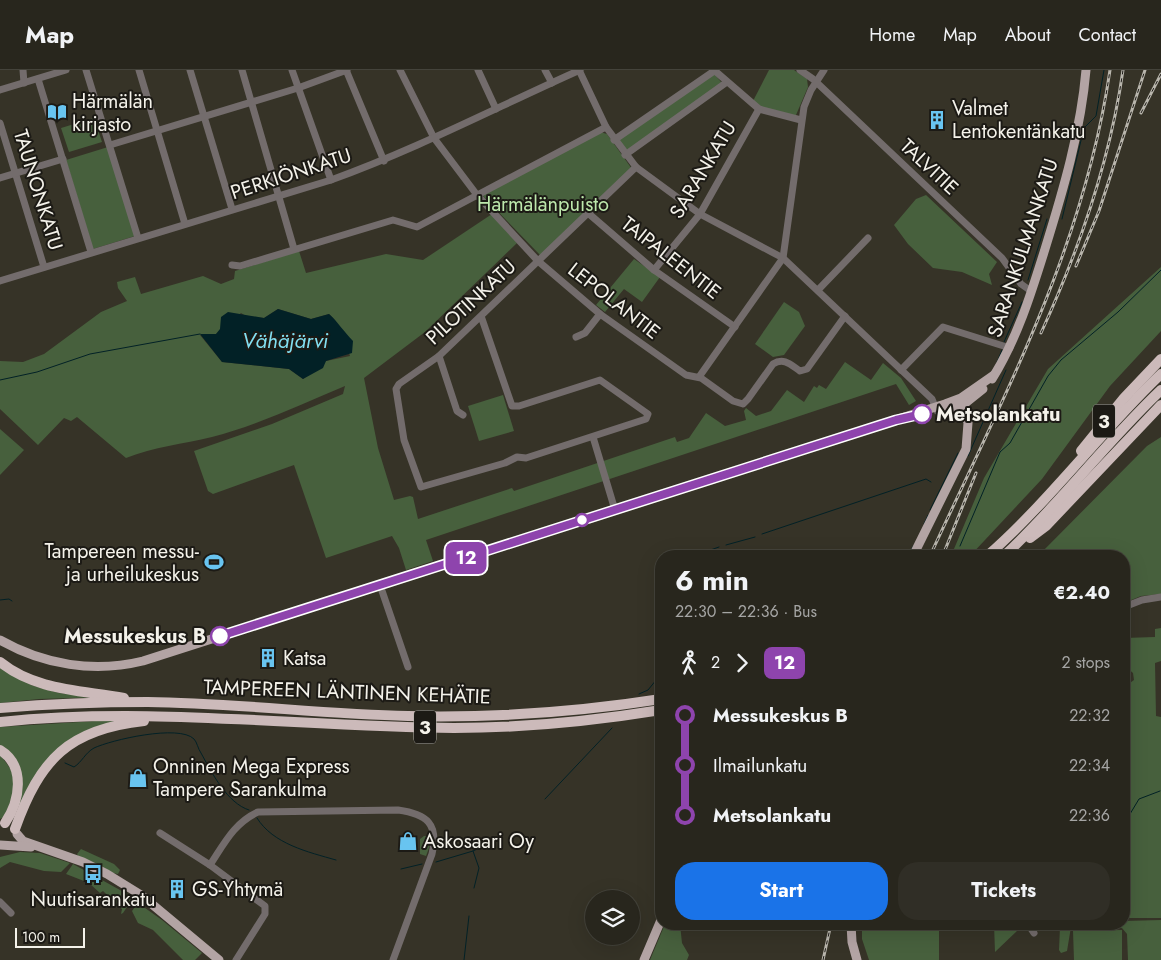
<!DOCTYPE html>
<meta charset="utf-8">
<style>
:root{--surface:#28261d;--page:#302e26;--text:#f1f3f6;--muted:#a5a5a4;--line:#44433b;--accent:#1a73e8}
body{margin:0;font-family:Jost,sans-serif;background:var(--page);color:var(--text);height:100vh;display:flex;flex-direction:column;font-size:19px;white-space:nowrap}
*{box-sizing:border-box;margin:0}
p{font-size:16px;color:var(--muted)}
.icon{flex:none;width:28px;height:28px;fill:none;stroke:currentColor;stroke-width:2;stroke-linecap:round;stroke-linejoin:round}
.map{position:relative;flex:1;overflow:hidden}
.drawer{position:absolute;left:655px;top:480px;width:475px;height:380px;display:flex;flex-direction:column;background:var(--surface);border-radius:20px;box-shadow:0 5px 20px #0002,0 0 0 1px var(--line)}
.drawer>*{flex:none}
.badge{padding:0 10px;border-radius:8px;font-size:18px;line-height:32px}
.controls{position:absolute;left:585px;top:820px;display:grid;gap:10px}
.controls a{display:grid;place-items:center;width:55px;height:55px;border-radius:50%;background:var(--surface);box-shadow:0 5px 20px #0002,0 0 0 1px var(--line);font-size:25px}
.scale{position:absolute;left:15px;bottom:12px;width:70px;box-sizing:border-box;padding-left:5px;border:2px solid #f4f2ea;border-top:0;font-size:14px;line-height:18px;white-space:nowrap;color:#f4f2ea;-webkit-text-stroke:4px #1c1a15;paint-order:stroke}
.map>.badge{position:absolute;translate:-50% -50%;box-shadow:0 0 0 2px #fff}
.legs{display:flex;align-items:center;gap:8px;height:55px;padding:0 20px;font-size:16px}
.legs p{margin-inline-start:auto}
.head{display:flex;align-items:center;justify-content:space-between;height:85px;padding:0 20px}
h1{font-size:28px;font-weight:700;line-height:38px}
.button{display:flex;gap:10px;margin-top:auto;padding:10px 20px}
.button a{flex:1;height:58px;border-radius:20px;background:var(--accent);color:#fff;font-size:20px;font-weight:700;line-height:58px;text-align:center}
.button a+a{background:var(--page);color:var(--text)}
ul{padding:0 20px;list-style:none}
li{display:flex;align-items:center;gap:18px;height:50px;font-size:19px}
li i{display:grid;place-items:center;width:8px;height:100%;margin:0 6px;background:currentColor}
li i::after{content:'';width:12px;height:12px;margin:-6px;border:4px solid;border-radius:50%;background:var(--surface)}
li p{margin-inline-start:auto}
li:first-child i{background:linear-gradient(#0000 50%,currentColor 0)}
li:last-child i{background:linear-gradient(currentColor 50%,#0000 0)}
header{display:flex;align-items:center;gap:30px;box-sizing:border-box;height:70px;padding:0 25px;background:var(--surface);border-bottom:1px solid var(--line)}
header strong{font-size:24px}
nav{display:flex;gap:28px;margin-inline-start:auto;font-size:18px}
.map>svg:first-child{display:block}
.green{fill:#47603d;fill-rule:evenodd}
.water{fill:#022126}
.lines{fill:none;stroke-linecap:round;stroke-linejoin:round}
.stream{stroke:#022126;stroke-width:1}
.minor{stroke:#736c6c;stroke-width:7}
.major{stroke:#b3a4a4;stroke-width:9}
.highway{stroke:#ccbaba;stroke-width:10}
.rail-casing{stroke:#b9b6ad;stroke-width:3}
.rail{stroke:#1c1a15;stroke-width:1;stroke-dasharray:4;stroke-linecap:butt}
.line-1-casing{stroke:#fff;stroke-width:11}
.line-1{stroke:#8e44ad;stroke-width:8}
.stop-1-dot{fill:#fff;stroke:#8e44ad;stroke-width:2.5}
.labels{text-anchor:middle;dominant-baseline:central;stroke-width:4;stroke-linejoin:round;paint-order:stroke}
.shield{fill:#1c1a15;stroke:#b3b1aa;stroke-width:1}
.shield-label{font-size:19px;font-weight:bold;fill:#f4f2ea}
.poi-label{font-size:20px;fill:#f4f2ea;stroke:#1c1a15;text-anchor:start}
.street-label{font-size:20px;fill:#f4f2ea;stroke:#1c1a15}
.park-label{font-size:20px;fill:#bde8ac;stroke:#1c1a15}
.stop-label{font-size:20px;font-weight:bold;fill:#f4f2ea;stroke:#1c1a15;text-anchor:start}
.water-label{font-size:21px;font-style:italic;fill:#82dff1;stroke:#1c1a15}
</style>
<header>
<strong>Map</strong>
<nav><a>Home</a><a>Map</a><a>About</a><a>Contact</a></nav>
</header>
<div class="map">
<svg width="1161" height="890" viewBox="0 0 1161 890">
<rect width="100%" height="100%" fill="#363327"/>
<g class="green">
<polygon points="769,0 794,0 807,9 808,17 796,45 794,46 761,37 753,31"/>
<polygon points="712,5 715,5 722,13 629,79 626,80 620,73 620,69"/>
<polygon points="94,48 102,72 69,82 61,58"/>
<polygon points="600,62 607,64 632,99 541,186 482,125"/>
<polygon points="108,77 135,166 93,179 66,90"/>
<polygon points="926,125 997,192 989,204 992,215 962,202 933,198 908,174 894,155 916,129"/>
<path d="M492 144 517 173 425 262 364 308 378 378 394 430 410 426 413 427 418 449 512 418 514 421 675 367 677 372 689 368 706 343 725 356 746 350 744 341 746 338 756 346 771 341 787 320 804 332 814 316 817 318 819 315 826 319 845 292 871 310 883 293 901 308 916 331 909 335 896 314 426 470 433 491 406 500 399 478 392 466 326 488 294 395 213 424 208 421 194 381 272 354 343 324 345 316C302 334 258 355 212 367 183 374 154 377 126 388L77 347 71 351 64 348 38 375 0 339V291L23 292 44 284 101 242 127 231 118 218 117 212 135 207 141 224 203 206 221 214 234 209 235 201 299 181 306 203 386 184 423 190ZM278 239 311 249 329 244C341 255 345 270 350 286L326 291 303 309 289 299 222 292 200 265 216 264 241 243 246 246 264 248Z"/>
<polygon points="634,189 660,207 642,232 624,219 605,242 596,235"/>
<polygon points="1161,197 1161,261 1110,316 1042,409 970,486 951,486 984,408 1048,299"/>
<polygon points="784,232 799,242 805,256 784,285 773,287 755,274"/>
<polygon points="503,325 514,361 479,371 468,336"/>
<polygon points="0,359 24,380 0,405"/>
<polygon points="1161,367 1161,524 1141,526 1124,533 1124,486 1038,486 1147,376"/>
<polygon points="1161,558 1161,591 1155,593 1156,646 1161,647 1161,848 1124,848 1124,648 1127,647 1127,615 1134,610 1133,603 1124,595 1124,568 1155,567 1155,559"/>
<polygon points="0,597 31,615 59,623 107,627 39,629 0,633"/>
<polygon points="112,650 115,651 73,669 20,736 16,736 22,709 0,678 0,657"/>
<path d="M0 685C22 711 15 715 6 746L0 749Z"/>
<polygon points="424,766 430,766 432,770 426,786 420,784 420,769"/>
<polygon points="81,779 114,794 120,800 118,804 113,803 79,787 77,784"/>
<polygon points="20,782 40,783 70,793 61,802 44,801 10,792 0,798 0,787"/>
<polygon points="73,794 129,825 131,831 123,843 121,844 122,839 103,821 100,823 89,813 66,804"/>
<polygon points="138,833 162,850 202,883 195,890 183,890 153,860 138,853 132,841"/>
<polygon points="1161,850 1161,890 1128,890 1127,864 1122,858 1071,857 1067,881 1061,883 1059,880 1060,857 1062,854 1124,854 1124,851"/>
<polygon points="665,854 680,854 682,873 689,885 687,890 650,890"/>
<polygon points="862,854 939,854 939,890 869,890 862,869"/>
<polygon points="994,854 1019,854 1021,857 995,882"/>
<polygon points="1122,860 1122,890 1074,890 1073,861"/>
</g>
<path class="water" d="M278 239 311 249 329 244C338 252 344 262 353 271L352 283 326 291 323 298 303 309 289 299 222 292 200 264H216L220 259 221 247 228 242 264 248Z"/>
<g class="lines">
<g class="stream">
<polyline points="1062,149 1084,58 1096,46 1104,0"/>
<polyline points="1028,210 1047,149"/>
<polyline points="1004,272 1022,232"/>
<polyline points="997,292 1002,280"/>
<polyline points="0,310 37,302 90,284 200,264"/>
<polyline points="968,386 1006,300"/>
<polyline points="930,440 958,383"/>
<polyline points="924,454 928,445"/>
<polyline points="762,464 926,409 931,412"/>
<polyline points="726,475 755,467"/>
<polyline points="960,476 1000,382 1010,373 1048,306 1061,290 1118,242 1161,200"/>
<polyline points="702,486 702,483 719,477"/>
<polyline points="907,486 914,475"/>
<polyline points="0,530 9,529 12,531"/>
<polyline points="639,624 648,620 661,604"/>
<path d="M65 693 74 697C82 692 85 683 94 678 111 670 179 654 194 669 197 672 198 679 201 683 212 703 227 733 249 740"/>
<polyline points="545,729 612,658"/>
<path d="M257 748C273 774 308 782 336 790"/>
<polyline points="1124,754 1139,729 1160,721"/>
<polyline points="473,781 479,798 474,818"/>
<polyline points="436,792 473,781 496,770"/>
<polyline points="401,799 422,794"/>
<polyline points="464,890 469,846"/>
</g>
<g class="minor">
<polyline points="23,0 24,13"/>
<polyline points="86,0 138,168"/>
<polyline points="139,0 185,154"/>
<polyline points="190,0 232,139"/>
<polyline points="242,0 294,179"/>
<polyline points="292,0 331,110"/>
<polyline points="346,0 384,91"/>
<path d="M400 0 434 68 477 125 538 191 600 244 686 305 701 308 733 331 743 334 748 329 773 294C784 287 791 295 800 301L807 299 845 246"/>
<polyline points="478,0 496,39"/>
<polyline points="545,0 552,13"/>
<polyline points="579,0 606,57 636,97 700,144 783,188 932,329 937,341"/>
<polyline points="714,0 759,39 801,50"/>
<polyline points="800,0 813,9 1002,188 1021,214 1031,221"/>
<polyline points="38,9 91,182"/>
<polyline points="0,20 66,0"/>
<polyline points="0,53 44,197"/>
<polyline points="614,70 714,1"/>
<polyline points="110,75 298,18 347,0"/>
<polyline points="625,85 727,12"/>
<polyline points="0,108 63,89"/>
<polyline points="588,143 654,200 735,257"/>
<polyline points="232,195 240,196 393,150 417,157 606,57"/>
<polyline points="654,200 700,144 759,39"/>
<path d="M0 211 331 110C417 79 497 37 580 0"/>
<polyline points="818,220 868,168"/>
<polyline points="481,246 512,336 519,336 600,310 648,344 646,349 526,388 517,387 505,393 421,417 404,370 396,319 399,314 439,286 636,97"/>
<polyline points="576,267 585,263 600,244"/>
<polyline points="439,286 457,341 463,345"/>
<polyline points="901,300 943,257 1010,278"/>
<polyline points="699,307 783,188 804,37 811,20 824,0"/>
<polyline points="593,367 615,440"/>
<polyline points="380,515 408,597"/>
<polyline points="1124,537 1142,530 1161,527"/>
<polyline points="160,763 210,795 265,836 265,844 236,890"/>
<path d="M210 795C224 774 234 753 258 742L398 740C427 744 439 754 432 784L393 890"/>
<polyline points="0,832 11,843"/>
<polyline points="1028,854 1034,863"/>
</g>
<g class="major">
<path d="M992 309C1017 269 1031 224 1045 179 1063 121 1081 60 1086 0"/>
<polyline points="943,340 963,335 983,319"/>
<polyline points="913,486 966,379 968,353 962,331"/>
<path d="M0 570C44 595 94 603 143 591L945 334 961 328 994 305"/>
<polyline points="17,764 23,771 83,792 107,804 141,825 219,890"/>
<polyline points="0,775 31,777"/>
<polyline points="851,854 852,872 857,890"/>
<polyline points="644,890 661,850"/>
</g>
<g class="highway">
<polyline points="1081,381 1124,328 1161,289"/>
<polyline points="1030,468 1046,456 1161,335"/>
<path d="M987 486C1050 431 1100 362 1161 304"/>
<path d="M1004 486C1060 434 1106 372 1161 320"/>
<path d="M0 592C36 621 81 620 124 628"/>
<path d="M0 638C49 634 98 632 148 632 235 633 321 644 408 646 493 648 578 642 661 629"/>
<path d="M0 652C152 636 302 657 454 658 523 658 593 651 661 640"/>
<path d="M0 680C26 696 20 731 5 753"/>
<path d="M15 759C40 689 69 659 144 651"/>
</g>
<g class="rail-casing">
<g id="rail">
<polyline points="1141,43 1161,4"/>
<polyline points="1076,196 1099,141 1145,0"/>
<path d="M1041 263C1079 180 1110 91 1123 0"/>
<polyline points="945,480 976,403"/>
<path d="M930 486C1004 325 1084 178 1110 0"/>
<polyline points="823,890 831,854"/>
</g>
</g>
<use href="#rail" class="rail"/>
</g>
<g class="lines">
<g class="line-1-casing">
<polyline id="line-1" points="220,566 896,350 922,344"/>
</g>
<use href="#line-1" class="line-1"/>
</g>
<defs>
<g id="library-bare" transform="scale(1.5)"><path d="M-6-4Q-3-5.5-.7-3.5V5Q-3 3-6 4ZM6-4Q3-5.5 .7-3.5V5Q3 3 6 4Z" fill="#68c4f0" stroke="#1c1a15" stroke-width="2.5" paint-order="stroke"/></g>
<g id="building-bare" transform="scale(1.5)"><path d="M-4-6H4V6H1V3H-1V6H-4ZM-2.5-4.3h1.7v1.8h-1.7ZM.8-4.3h1.7v1.8H.8ZM-2.5-1h1.7V.8h-1.7ZM.8-1h1.7V.8H.8Z" fill="#68c4f0" stroke="#1c1a15" stroke-width="2.5" paint-order="stroke"/></g>
<g id="stadium-bare" transform="scale(1.5)"><path d="M0-5a6.5 5 0 1 0 0 10a6.5 5 0 1 0 0-10ZM-3.5-1.8h7v3.6h-7Z" fill="#68c4f0" stroke="#1c1a15" stroke-width="2.5" paint-order="stroke"/></g>
<g id="shop-bare" transform="scale(1.5)"><path d="M-5-2.5h2.3a2.7 3.5 0 0 1 5.4 0H5L5.5 6h-11ZM-1.5-2.5h3a1.5 2.3 0 0 0-3 0Z" fill="#68c4f0" stroke="#1c1a15" stroke-width="2.5" paint-order="stroke"/></g>
<g id="bus-bare" transform="scale(1.5)"><path d="M-5-6H5V4H4V6H2V4H-2V6H-4V4H-5ZM-3.5-4V0h7V-4ZM-3.5 1.2v1.5H-2V1.2ZM2 1.2v1.5H3.5V1.2Z" fill="#68c4f0" stroke="#1c1a15" stroke-width="2.5" paint-order="stroke"/></g>
</defs>
<g fill-rule="evenodd">
<use href="#library-bare" x="57" y="42"/>
<use href="#building-bare" x="937" y="50"/>
<use href="#stadium-bare" x="214" y="492"/>
<use href="#building-bare" x="268" y="588"/>
<use href="#shop-bare" x="138" y="708"/>
<use href="#shop-bare" x="408" y="771"/>
<use href="#bus-bare" x="93" y="804"/>
<use href="#building-bare" x="177" y="819"/>
</g>
<g class="stop-1-dot">
<circle cx="922" cy="344" r="9"/>
<circle cx="582" cy="450" r="6"/>
<circle cx="220" cy="566" r="9"/>
</g>
<g class="labels">
<g class="shield">
<rect x="1093" y="334.5" width="22" height="33" rx="4"/>
<rect x="414" y="640.5" width="22" height="33" rx="4"/>
</g>
<g class="shield-label">
<text x="1104" y="351">3</text>
<text x="425" y="657">3</text>
</g>
<g class="poi-label">
<text x="72" y="31">Härmälän<tspan x="72" dy="23">kirjasto</tspan></text>
<text x="952" y="38">Valmet<tspan x="952" dy="23">Lentokentänkatu</tspan></text>
<text x="199" y="481" text-anchor="end">Tampereen messu-<tspan x="199" dy="23">ja urheilukeskus</tspan></text>
<text x="283" y="588">Katsa</text>
<text x="153" y="696">Onninen Mega Express<tspan x="153" dy="23">Tampere Sarankulma</tspan></text>
<text x="423" y="771">Askosaari Oy</text>
<text x="192" y="819">GS-Yhtymä</text>
<text x="93" y="829" text-anchor="middle">Nuutisarankatu</text>
</g>
<g class="street-label">
<text transform="translate(929 97) rotate(43)">TALVITIE</text>
<text transform="translate(703 100) rotate(-59)">SARANKATU</text>
<text transform="translate(291 104) rotate(-18)">PERKIÖNKATU</text>
<text transform="translate(38 120) rotate(73)">TAUNONKATU</text>
<text transform="translate(1023 178) rotate(-72)">SARANKULMANKATU</text>
<text transform="translate(671 188) rotate(38)">TAIPALEENTIE</text>
<text transform="translate(614 231) rotate(38)">LEPOLANTIE</text>
<text transform="translate(471 232) rotate(-43)">PILOTINKATU</text>
<text transform="translate(347 622) rotate(2)">TAMPEREEN LÄNTINEN KEHÄTIE</text>
</g>
<g class="park-label">
<text x="543" y="134">Härmälänpuisto</text>
</g>
<g class="stop-label">
<text x="936" y="344">Metsolankatu</text>
<text x="206" y="566" text-anchor="end">Messukeskus B</text>
</g>
<g class="water-label">
<text x="285" y="271">Vähäjärvi</text>
</g>
</g>
</svg>
<div class="controls">
<a><svg class="icon" aria-label="layers" viewBox="0 0 24 24"><path d="M12 4l9 5-9 5-9-5zM3 14l9 5 9-5"/></svg></a>
</div>
<div class="scale">100 m</div>
<b class="badge" style="left:466px;top:488px;background:#8e44ad;color:#fff">12</b>
<section class="drawer">
<div class="head"><div><h1>6 min</h1><p>22:30 – 22:36 · Bus</p></div><b>€2.40</b></div>
<div class="legs"><svg class="icon" aria-label="walk" viewBox="0 0 24 24"><circle cx="13" cy="4" r="2"/><path d="M13 8l-2 6 4 7M11 14l-3 7M7 12l3-4h3l4 4"/></svg>2<svg class="icon" aria-label="forward" viewBox="0 0 24 24"><path d="M9 5l7 7-7 7"/></svg><b class="badge" style="background:#8e44ad;color:#fff">12</b><p>2 stops</p></div>
<ul>
<li><i style="color:#8e44ad"></i><b>Messukeskus B</b><p>22:32</p></li>
<li><i style="color:#8e44ad"></i><span>Ilmailunkatu</span><p>22:34</p></li>
<li><i style="color:#8e44ad"></i><b>Metsolankatu</b><p>22:36</p></li>
</ul>
<div class="button"><a>Start</a><a>Tickets</a></div>
</section>
</div>
